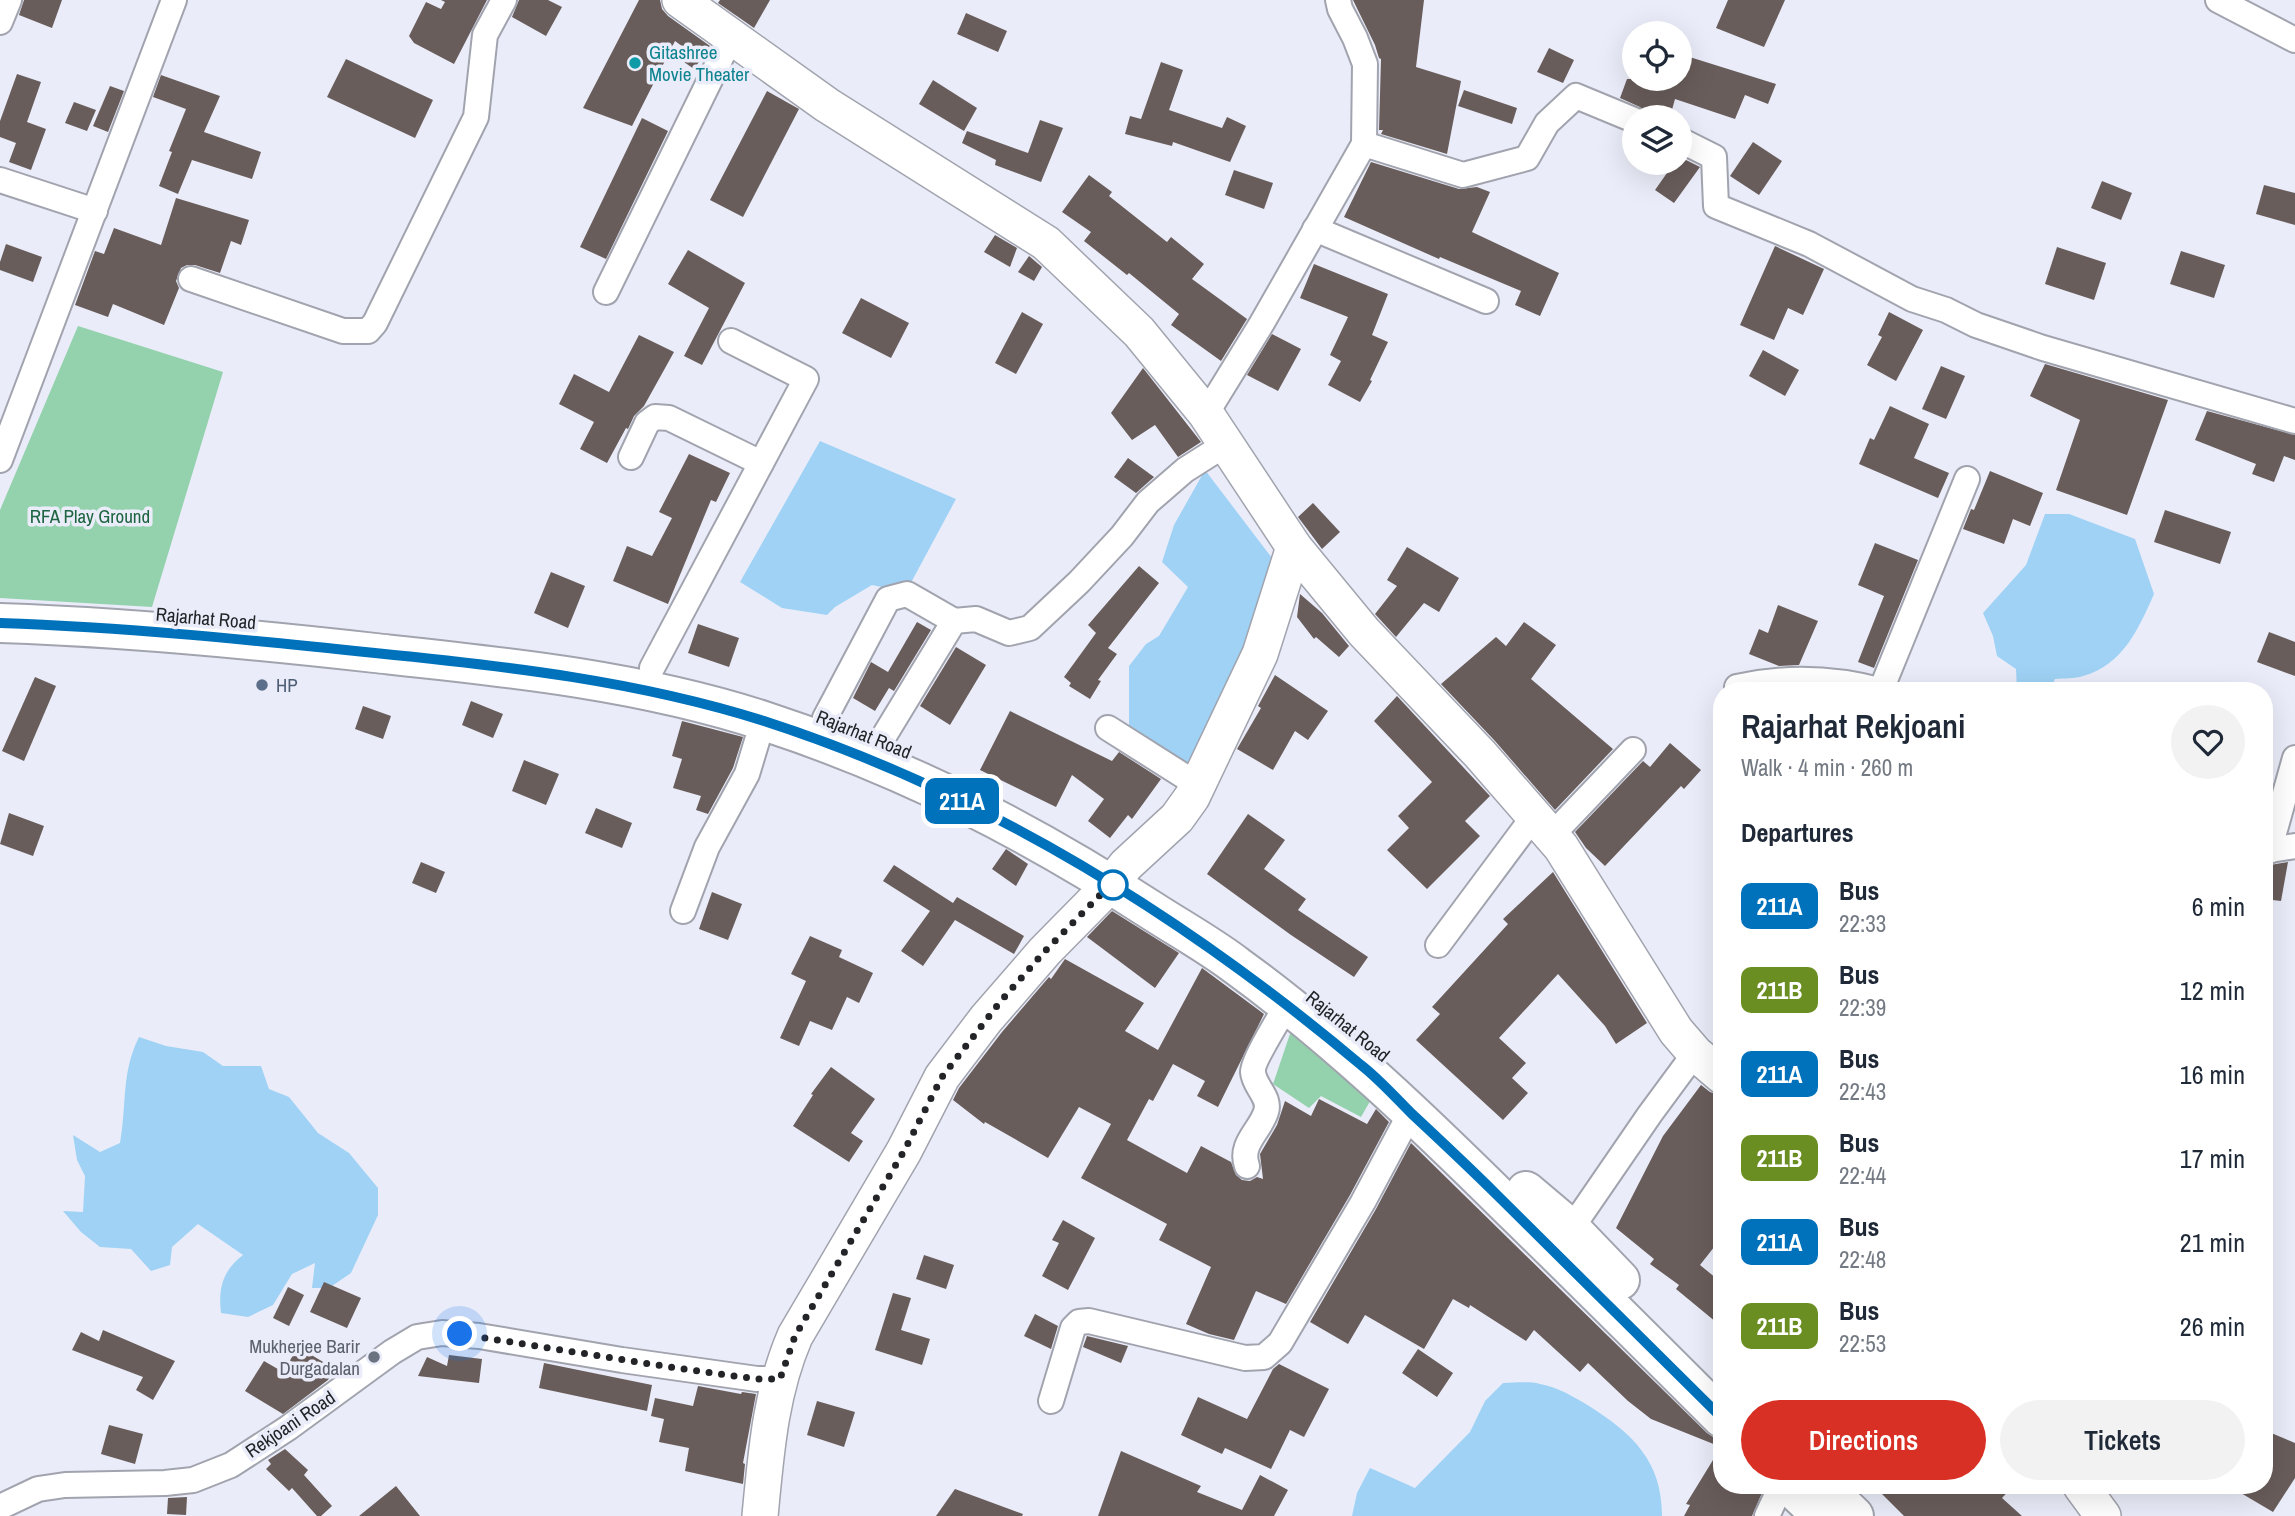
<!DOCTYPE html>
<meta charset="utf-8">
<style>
:root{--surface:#fff;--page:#f2f2f3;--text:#1f2937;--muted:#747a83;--accent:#d93025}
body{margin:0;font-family:"Archivo Narrow",sans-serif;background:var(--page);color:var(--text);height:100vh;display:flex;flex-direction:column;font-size:26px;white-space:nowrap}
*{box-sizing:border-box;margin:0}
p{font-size:23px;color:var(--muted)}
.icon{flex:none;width:38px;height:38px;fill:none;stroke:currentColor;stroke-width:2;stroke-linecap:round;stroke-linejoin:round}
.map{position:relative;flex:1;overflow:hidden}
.drawer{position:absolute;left:1713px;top:682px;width:560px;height:812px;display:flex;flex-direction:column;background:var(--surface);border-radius:28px;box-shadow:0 7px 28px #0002}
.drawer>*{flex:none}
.badge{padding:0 14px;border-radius:10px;font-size:24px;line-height:46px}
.tools{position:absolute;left:1622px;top:21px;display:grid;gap:14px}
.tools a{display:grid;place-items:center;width:70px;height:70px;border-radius:50%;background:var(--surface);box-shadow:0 7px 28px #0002;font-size:35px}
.you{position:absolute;width:35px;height:35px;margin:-18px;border:5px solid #fff;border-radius:50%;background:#1a73e8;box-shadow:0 0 0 10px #1a73e833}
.map>.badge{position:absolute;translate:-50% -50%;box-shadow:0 0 0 4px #fff}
h2{padding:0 28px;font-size:26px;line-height:63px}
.round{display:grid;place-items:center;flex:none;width:74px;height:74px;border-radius:37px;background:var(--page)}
.overview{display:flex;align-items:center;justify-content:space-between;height:119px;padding:0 28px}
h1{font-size:33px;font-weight:600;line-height:52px}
.action{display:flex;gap:14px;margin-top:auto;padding:14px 28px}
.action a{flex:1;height:80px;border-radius:42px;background:var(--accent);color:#fff;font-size:28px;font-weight:600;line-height:80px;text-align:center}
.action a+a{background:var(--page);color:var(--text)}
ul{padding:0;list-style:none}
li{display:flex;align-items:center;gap:21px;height:84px;padding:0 28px}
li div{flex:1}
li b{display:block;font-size:26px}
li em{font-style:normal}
li .badge{min-width:77px;font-weight:700;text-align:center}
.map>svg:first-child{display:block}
.green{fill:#94d1ad}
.water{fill:#9fd2f5}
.building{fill:#695d5b}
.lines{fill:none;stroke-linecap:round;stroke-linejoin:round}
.street-casing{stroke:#a1a4ae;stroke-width:28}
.secondary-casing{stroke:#a1a4ae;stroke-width:38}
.primary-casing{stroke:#a1a4ae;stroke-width:42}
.street{stroke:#fff;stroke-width:24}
.secondary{stroke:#fff;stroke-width:35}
.primary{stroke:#fff;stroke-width:38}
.line-casing{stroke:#fff;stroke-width:16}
.line{stroke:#0072bc;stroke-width:10}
.walk{stroke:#232428;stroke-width:7;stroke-dasharray:0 12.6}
.culture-dot{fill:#0f9aa8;stroke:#eaedf9;stroke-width:2.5}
.service-dot{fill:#5c6f8a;stroke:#eaedf9;stroke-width:2.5}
.stop-dot{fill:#fff;stroke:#0072bc;stroke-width:3.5}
.worship-dot{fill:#6b7280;stroke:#eaedf9;stroke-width:2.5}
.labels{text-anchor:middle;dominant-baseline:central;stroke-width:7;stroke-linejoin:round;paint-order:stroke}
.culture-label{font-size:19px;fill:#0d838f;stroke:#eaedf9;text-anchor:start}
.park-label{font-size:19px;fill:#1d6441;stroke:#eaedf9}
.street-label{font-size:19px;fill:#232428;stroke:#eaedf9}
.service-label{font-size:19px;fill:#4e5e75;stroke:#eaedf9;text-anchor:start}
.worship-label{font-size:19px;fill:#5b616d;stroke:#eaedf9;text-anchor:end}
</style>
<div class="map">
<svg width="2295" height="1516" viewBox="0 0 2295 1516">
<rect width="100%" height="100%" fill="#eaedf9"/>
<g class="green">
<polygon points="78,326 223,372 152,607 0,598 0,510"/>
<polygon points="1293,1025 1377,1089 1361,1117 1321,1096 1309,1108 1273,1084"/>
</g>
<g class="water">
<polygon points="820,441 956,499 906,592 872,585 835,607 827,615 782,608 740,582"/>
<polygon points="1205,470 1278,566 1194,773 1129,729 1129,666 1146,644 1159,636 1188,587 1162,562 1174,525"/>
<path d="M2045 514H2069L2135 539 2154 594C2139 628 2123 665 2083 676 2075 679 2064 678 2055 679L2050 691H2017L2016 669 1997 656 1993 636 1983 613 2026 565Z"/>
<path d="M139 1037 166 1046 203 1052 223 1066H261L269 1089 289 1097 318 1133 349 1153 378 1188V1215L351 1273 329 1288H312L315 1263 292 1274 273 1305 248 1317 221 1313C218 1288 223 1270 243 1255L198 1224 172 1247 170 1265 151 1271 131 1249 100 1247 81 1232 63 1211 83 1212 85 1176 77 1160 73 1135 100 1152 120 1143C127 1104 121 1073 139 1037Z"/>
<path d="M1503 1383C1515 1383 1529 1381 1540 1384 1558 1387 1574 1397 1589 1406 1633 1434 1662 1461 1662 1516H1352L1357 1493 1370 1468 1415 1488 1470 1432 1485 1401Z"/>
</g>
<g class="building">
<polygon points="24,0 62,0 52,28 19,15"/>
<polygon points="441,0 487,0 454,64 414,43 409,36 426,2 441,9 445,2"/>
<polygon points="519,0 548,0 562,7 546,36 512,17"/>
<polygon points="639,0 660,0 662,9 668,16 710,46 694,69 684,62 690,52 675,41 632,126 583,108"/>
<polygon points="720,0 770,0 754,28 718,3"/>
<polygon points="1353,0 1424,0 1416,67 1461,81 1447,154 1381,134 1383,130 1379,130 1381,59 1379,58 1375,45"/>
<polygon points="1728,0 1785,0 1764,47 1716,28"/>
<polygon points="966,13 1007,31 998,52 957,34"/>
<polygon points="1549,48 1574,60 1563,83 1537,72"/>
<polygon points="1680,54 1776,84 1768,104 1745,95 1735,119 1675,99 1670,117 1654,117 1648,115 1640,107 1620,98 1627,79 1680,79"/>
<polygon points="346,59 433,100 415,138 327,97"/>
<polygon points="1161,62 1183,70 1169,110 1222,128 1227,117 1246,126 1230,162 1173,142 1172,146 1125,134 1130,116 1141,119"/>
<polygon points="17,74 41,82 27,122 46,129 31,170 9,162 16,143 0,137 0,121"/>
<polygon points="161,75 220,96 204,132 261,152 252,179 192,160 178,194 159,186 172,152 169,151 186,109 153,97"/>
<polygon points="933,80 977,108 964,131 919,104"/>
<polygon points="110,86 124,91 108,132 93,126"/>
<polygon points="1464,90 1517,108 1512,124 1458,106"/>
<polygon points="767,91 799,109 743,217 710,200"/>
<polygon points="74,102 96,110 87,131 65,123"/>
<polygon points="642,118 668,131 606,259 580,247"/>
<polygon points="1040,120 1063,128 1041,182 995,165 996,160 962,143 967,131 1028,153"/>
<polygon points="1753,142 1782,161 1759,195 1730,176"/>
<polygon points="1680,157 1700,167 1674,203 1655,190 1674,163 1680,163"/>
<polygon points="1371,162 1459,189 1477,187 1490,192 1472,232 1559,273 1540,316 1515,305 1521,291 1440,257 1439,259 1344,217"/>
<polygon points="1234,170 1273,183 1264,209 1225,195"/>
<polygon points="1089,175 1112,192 1109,196 1167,242 1171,237 1204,264 1192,279 1247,319 1221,361 1171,325 1179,314 1129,273 1127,275 1084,241 1091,232 1062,212"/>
<polygon points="2102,181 2132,193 2121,220 2091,208"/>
<polygon points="2264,185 2295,193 2295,225 2256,214"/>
<polygon points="176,198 249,220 241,245 231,241 220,273 195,265 187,265 181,268 176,281 179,288 164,325 113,304 108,317 75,305 95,251 104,254 114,228 161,245"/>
<polygon points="995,235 1017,248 1010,267 984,252"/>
<polygon points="6,244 42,257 33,282 0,270 0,262"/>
<polygon points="1775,246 1824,269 1803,315 1788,308 1774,340 1740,325"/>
<polygon points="2057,247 2106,263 2094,300 2045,284"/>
<polygon points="688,250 745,283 702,365 684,356 709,308 668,284"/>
<polygon points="2181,251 2225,265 2214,298 2170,284"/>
<polygon points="1029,256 1042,267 1034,281 1018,272"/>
<polygon points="1314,264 1388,294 1372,335 1388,342 1370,380 1372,381 1360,402 1328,385 1341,361 1330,355 1348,317 1300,298"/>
<polygon points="861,298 909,323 891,358 842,333"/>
<polygon points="1022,312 1043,324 1016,374 995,363"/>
<polygon points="1889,312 1923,330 1896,381 1867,365 1882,337 1878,335"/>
<polygon points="1272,334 1301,349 1278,391 1247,375"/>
<polygon points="639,335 674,352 644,406 634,416 628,429 626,428 607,463 580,449 594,422 559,404 574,374 609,392"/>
<polygon points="1763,350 1799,370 1785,396 1749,376"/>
<polygon points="2045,364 2168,400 2127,515 2056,490 2080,420 2030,396"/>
<polygon points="1941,366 1965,376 1946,419 1922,409"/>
<polygon points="1143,368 1201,442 1178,457 1155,425 1132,440 1111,413"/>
<polygon points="1890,406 1929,424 1914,458 1949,473 1938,498 1859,464 1870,438 1874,440"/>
<polygon points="2207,411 2295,435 2295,460 2284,456 2274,482 2252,474 2256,464 2195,440"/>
<polygon points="689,454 730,473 716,502 711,500 668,604 613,581 627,546 652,556 672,518 659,512"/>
<polygon points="1128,458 1154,477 1136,493 1114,477"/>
<polygon points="1990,471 2043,493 2030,526 2013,519 2004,544 1963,529 1971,509 1974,510"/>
<polygon points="1313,503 1340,532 1322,549 1298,517"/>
<polygon points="2165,510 2231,532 2220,564 2154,542"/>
<polygon points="1875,543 1918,560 1874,668 1858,662 1884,596 1858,585"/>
<polygon points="1407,547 1459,578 1439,612 1424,603 1396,637 1375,614 1397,586 1387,580"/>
<polygon points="1139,566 1159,583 1108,648 1117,654 1098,680 1101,681 1090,699 1069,686 1071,683 1064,677 1096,633 1088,625"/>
<polygon points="551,572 585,586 568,628 534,613"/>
<polygon points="1300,594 1322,613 1349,646 1339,657 1316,637 1314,639 1297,617"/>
<polygon points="1778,605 1818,621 1799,665 1779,666 1749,654 1759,629 1768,633"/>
<polygon points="917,622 931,630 894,691 889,688 875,711 853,698 871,662 888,672"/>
<polygon points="1524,622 1556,645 1531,679 1613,749 1555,810 1495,741 1441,684 1496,637 1506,646"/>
<polygon points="698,624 739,638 729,667 688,653"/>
<polygon points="2269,632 2295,642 2295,676 2257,662"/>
<polygon points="956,647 986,665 950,725 920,706"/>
<polygon points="1275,675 1328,711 1308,740 1295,731 1273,770 1237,749 1261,708 1258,706"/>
<polygon points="35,677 56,686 24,761 2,751"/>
<polygon points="1397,696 1490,796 1465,821 1480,836 1427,889 1387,850 1409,828 1398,816 1432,782 1374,721"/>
<polygon points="471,701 503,714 493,738 462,725"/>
<polygon points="363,706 391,716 383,739 355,729"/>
<polygon points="1010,711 1112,761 1119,752 1161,779 1132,819 1128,815 1110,838 1088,821 1104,799 1072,775 1056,807 980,770"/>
<polygon points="682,721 743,737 733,768 708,814 696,810 701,796 673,788 682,759 672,756"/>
<polygon points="1670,743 1701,770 1684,789 1681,786 1605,866 1586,848 1575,832 1643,761 1650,767"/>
<polygon points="524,760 559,774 546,805 512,791"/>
<polygon points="596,808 632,823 622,848 585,833"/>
<polygon points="9,813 44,826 33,856 0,844"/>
<polygon points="1248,814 1285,840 1264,869 1306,899 1298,910 1368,957 1354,977 1291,935 1207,874"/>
<polygon points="1006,849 1028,864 1016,886 992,869"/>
<polygon points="421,862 445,872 436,893 412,883"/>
<polygon points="2288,862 2281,901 2264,899 2264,866"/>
<polygon points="894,865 953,903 957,897 1024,936 1014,954 955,920 923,966 901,951 930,911 883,881"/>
<polygon points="1553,872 1647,1023 1616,1044 1605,1026 1558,974 1499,1038 1526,1063 1512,1078 1528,1093 1503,1120 1416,1040 1440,1014 1432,1007 1508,924 1503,919"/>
<polygon points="712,892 742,904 728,940 699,929"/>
<polygon points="1112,911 1179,953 1155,988 1087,937"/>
<polygon points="810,936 842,950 839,957 873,973 859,1003 847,997 832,1030 810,1021 799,1046 780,1038 806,981 791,974"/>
<polygon points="1065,959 1144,1003 1125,1031 1158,1050 1202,968 1264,1014 1218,1107 1197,1096 1205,1081 1173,1064 1153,1101 1149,1099 1127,1140 1187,1173 1201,1146 1231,1162 1236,1175 1242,1180 1250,1181 1257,1177 1263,1179 1260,1154 1277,1125 1285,1101 1311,1116 1319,1099 1367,1124 1376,1109 1389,1122 1350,1195 1286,1304 1256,1291 1234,1340 1209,1334 1186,1324 1211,1267 1159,1240 1167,1224 1081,1178 1111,1124 1079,1107 1048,1158 985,1122 984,1124 953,1100 959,1088 1002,1032 1049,977 1051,979"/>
<polygon points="831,1067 875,1099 851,1133 863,1141 849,1162 793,1126 813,1095 811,1094"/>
<polygon points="1701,1085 1710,1092 1722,1096 1722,1237 1700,1265 1722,1283 1722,1327 1676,1289 1679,1285 1650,1264 1654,1259 1616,1228 1663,1136"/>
<polygon points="1411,1143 1707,1433 1716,1439 1722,1439 1722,1486 1765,1486 1752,1516 1684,1516 1690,1505 1686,1504 1721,1447 1651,1419 1628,1401 1588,1363 1580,1372 1534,1330 1526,1341 1470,1305 1469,1308 1453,1299 1424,1349 1365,1315 1348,1344 1310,1322 1376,1209"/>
<polygon points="1063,1220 1095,1238 1068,1290 1042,1276 1059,1243 1052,1240"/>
<polygon points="924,1255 954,1265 946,1289 916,1279"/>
<polygon points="324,1282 361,1298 347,1328 310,1312"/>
<polygon points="288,1287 304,1295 289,1326 273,1318"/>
<polygon points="893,1293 911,1298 901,1330 930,1339 922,1365 875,1350"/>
<polygon points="1035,1314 1058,1326 1051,1349 1024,1336"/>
<polygon points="103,1330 175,1361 153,1400 136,1390 143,1377 72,1350 81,1332 99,1341"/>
<polygon points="1087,1336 1128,1346 1121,1363 1083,1347"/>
<polygon points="298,1347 335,1369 328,1380 283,1414 245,1391 264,1361 283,1372"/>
<polygon points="1418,1349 1453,1373 1437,1397 1402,1373"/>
<polygon points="449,1355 482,1359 479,1383 418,1376 427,1357 447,1366"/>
<polygon points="544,1363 652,1385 647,1411 539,1388"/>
<polygon points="1279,1364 1329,1389 1304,1437 1290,1430 1271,1469 1225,1448 1222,1454 1181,1435 1198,1397 1247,1419 1273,1369"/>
<polygon points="698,1386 741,1394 742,1392 756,1394 743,1463 745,1464 743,1484 685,1471 689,1448 659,1442 664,1419 651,1416 655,1398 693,1406"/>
<polygon points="817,1401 855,1412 844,1447 807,1435"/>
<polygon points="109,1425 143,1434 135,1464 101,1454"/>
<polygon points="2264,1430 2295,1443 2295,1478 2273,1512 2229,1486 2264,1486"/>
<polygon points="285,1449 308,1470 304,1475 332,1506 321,1516 317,1516 292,1488 289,1491 266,1469 271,1464 268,1460"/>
<polygon points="1121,1451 1201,1486 1197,1492 1242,1510 1260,1475 1288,1490 1274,1516 1098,1516"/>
<polygon points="396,1486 420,1516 359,1516"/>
<polygon points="1874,1486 2013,1486 2002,1498 2022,1516 1904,1516"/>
<polygon points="955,1489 1023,1514 1022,1516 936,1516"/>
<polygon points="187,1497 186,1515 167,1514 168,1498"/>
</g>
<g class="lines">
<g class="street-casing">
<g id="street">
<polyline points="2218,0 2295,40"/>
<polyline points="0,22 9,0"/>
<polyline points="1680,140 1714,157 1716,206 1809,244 1912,299 1946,310 1976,325 2043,348 2295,421"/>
<polyline points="1364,144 1463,175 1527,158 1547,123 1576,96 1634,120"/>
<polyline points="0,180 95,211"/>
<polyline points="1315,229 1486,301"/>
<polyline points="191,279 343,331 368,331 375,323 476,117 485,35 504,0"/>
<polyline points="606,292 731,37"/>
<polyline points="1206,414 1262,323 1364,144 1365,64 1355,38 1340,9 1338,0"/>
<polyline points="631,457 647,423 655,417 669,418 761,463"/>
<polyline points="0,460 174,0"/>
<polyline points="652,668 806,379 731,341"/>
<path d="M1737 687C1786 676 1835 678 1883 691"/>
<polyline points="1881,690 1967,479"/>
<polyline points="825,718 888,599 907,594 954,621"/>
<polyline points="1108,728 1198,785"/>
<polyline points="881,741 954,621 976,619 1009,633 1030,628 1079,582 1122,536 1148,502 1185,470 1226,444"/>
<polyline points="1551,836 1633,750"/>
<polyline points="2264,851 2295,846"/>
<polyline points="2269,851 2295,758"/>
<polyline points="683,911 707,847 747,774 763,721"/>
<polyline points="1438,945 1534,816"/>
<path d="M1247 1166C1239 1144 1260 1131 1266 1112 1271 1097 1254 1087 1253 1072 1252 1062 1280 1017 1287 1005"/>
<polyline points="1571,1229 1650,1114 1695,1053"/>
<polyline points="1051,1401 1073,1328 1079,1322 1089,1321 1245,1358 1264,1357 1280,1343 1363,1202 1411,1112"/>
<polyline points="0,1507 38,1489 65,1485 165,1483 193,1480 231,1465 288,1428 392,1352 417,1337 442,1333 479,1336 622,1360 757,1379 780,1379"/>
<polyline points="1767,1516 1781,1486"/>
</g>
</g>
<g class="secondary-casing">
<g id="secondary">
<polyline points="680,0 827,105 1046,243 1139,332 1206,414 1294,547 1364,632 1480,754 1561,847 1676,1031 1695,1053 1722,1076"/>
<polyline points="2081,1486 2103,1516"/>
<path d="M760 1516C766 1454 770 1394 795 1336L904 1151 942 1077 986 1019 1045 951 1111 884 1126 865 1177 818 1192 797 1260 654 1294 547"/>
</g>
</g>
<g class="primary-casing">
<g id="primary">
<path d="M0 623C125 627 250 639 375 653 506 667 638 680 764 721 905 767 1031 832 1154 912 1182 930 1211 946 1237 966 1336 1038 1424 1123 1511 1209 1582 1278 1652 1348 1722 1418"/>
<polyline points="1526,1191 1571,1229 1620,1280"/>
<polyline points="1790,1486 1822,1516"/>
<polyline points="1823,1486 1854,1516"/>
</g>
</g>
<use href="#street" class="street"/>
<use href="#secondary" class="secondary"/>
<use href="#primary" class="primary"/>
</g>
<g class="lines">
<g class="line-casing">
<path id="line" d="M0 623C125 627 250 640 375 653 506 666 638 681 764 721 984 792 1185 917 1361 1065 1379 1079 1395 1097 1411 1113 1440 1140 1469 1167 1497 1195 1572 1269 1647 1344 1722 1418"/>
</g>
<use href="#line" class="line"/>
<polyline class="walk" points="460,1334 676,1368 757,1379 780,1379 795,1336 904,1151 942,1077 1000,1002 1045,951 1111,884 1113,885"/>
</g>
<circle class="culture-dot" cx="635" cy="63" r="7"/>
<circle class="service-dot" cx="262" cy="685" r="7"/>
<circle class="stop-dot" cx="1113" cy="885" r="14"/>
<circle class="worship-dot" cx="374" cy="1357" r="7"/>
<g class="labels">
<g class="culture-label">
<text x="649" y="52">Gitashree<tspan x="649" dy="22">Movie Theater</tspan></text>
</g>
<g class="park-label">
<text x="90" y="516">RFA Play Ground</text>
</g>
<g class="street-label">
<text transform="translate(206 618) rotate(5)">Rajarhat Road</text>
<text transform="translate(864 734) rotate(22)">Rajarhat Road</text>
<text transform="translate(1348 1026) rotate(39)">Rajarhat Road</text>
<text transform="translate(290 1424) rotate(-34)">Rekjoani Road</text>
</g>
<g class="service-label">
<text x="276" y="685">HP</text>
</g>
<g class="worship-label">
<text x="360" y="1346">Mukherjee Barir<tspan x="360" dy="22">Durgadalan</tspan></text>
</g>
</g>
</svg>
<div class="tools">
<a><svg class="icon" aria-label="locate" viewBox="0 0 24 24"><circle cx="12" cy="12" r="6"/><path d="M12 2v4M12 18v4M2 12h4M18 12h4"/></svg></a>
<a><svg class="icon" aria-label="layers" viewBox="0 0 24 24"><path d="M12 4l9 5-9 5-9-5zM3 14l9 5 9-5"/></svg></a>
</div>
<div class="you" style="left:460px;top:1334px"></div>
<b class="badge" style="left:962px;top:801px;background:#0072bc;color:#fff">211A</b>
<section class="drawer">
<div class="overview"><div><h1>Rajarhat Rekjoani</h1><p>Walk · 4 min · 260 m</p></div><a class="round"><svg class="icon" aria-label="heart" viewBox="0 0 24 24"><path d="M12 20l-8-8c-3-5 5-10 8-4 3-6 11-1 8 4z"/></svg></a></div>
<h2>Departures</h2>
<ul>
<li><span class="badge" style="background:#0072bc;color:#fff">211A</span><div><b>Bus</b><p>22:33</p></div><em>6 min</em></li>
<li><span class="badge" style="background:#6b8e23;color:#fff">211B</span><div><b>Bus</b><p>22:39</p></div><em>12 min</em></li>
<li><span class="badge" style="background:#0072bc;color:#fff">211A</span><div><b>Bus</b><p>22:43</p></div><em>16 min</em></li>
<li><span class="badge" style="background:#6b8e23;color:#fff">211B</span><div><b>Bus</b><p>22:44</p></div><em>17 min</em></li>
<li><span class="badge" style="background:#0072bc;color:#fff">211A</span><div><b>Bus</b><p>22:48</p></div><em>21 min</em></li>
<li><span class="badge" style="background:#6b8e23;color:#fff">211B</span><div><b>Bus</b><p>22:53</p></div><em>26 min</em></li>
</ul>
<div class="action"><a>Directions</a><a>Tickets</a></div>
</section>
</div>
